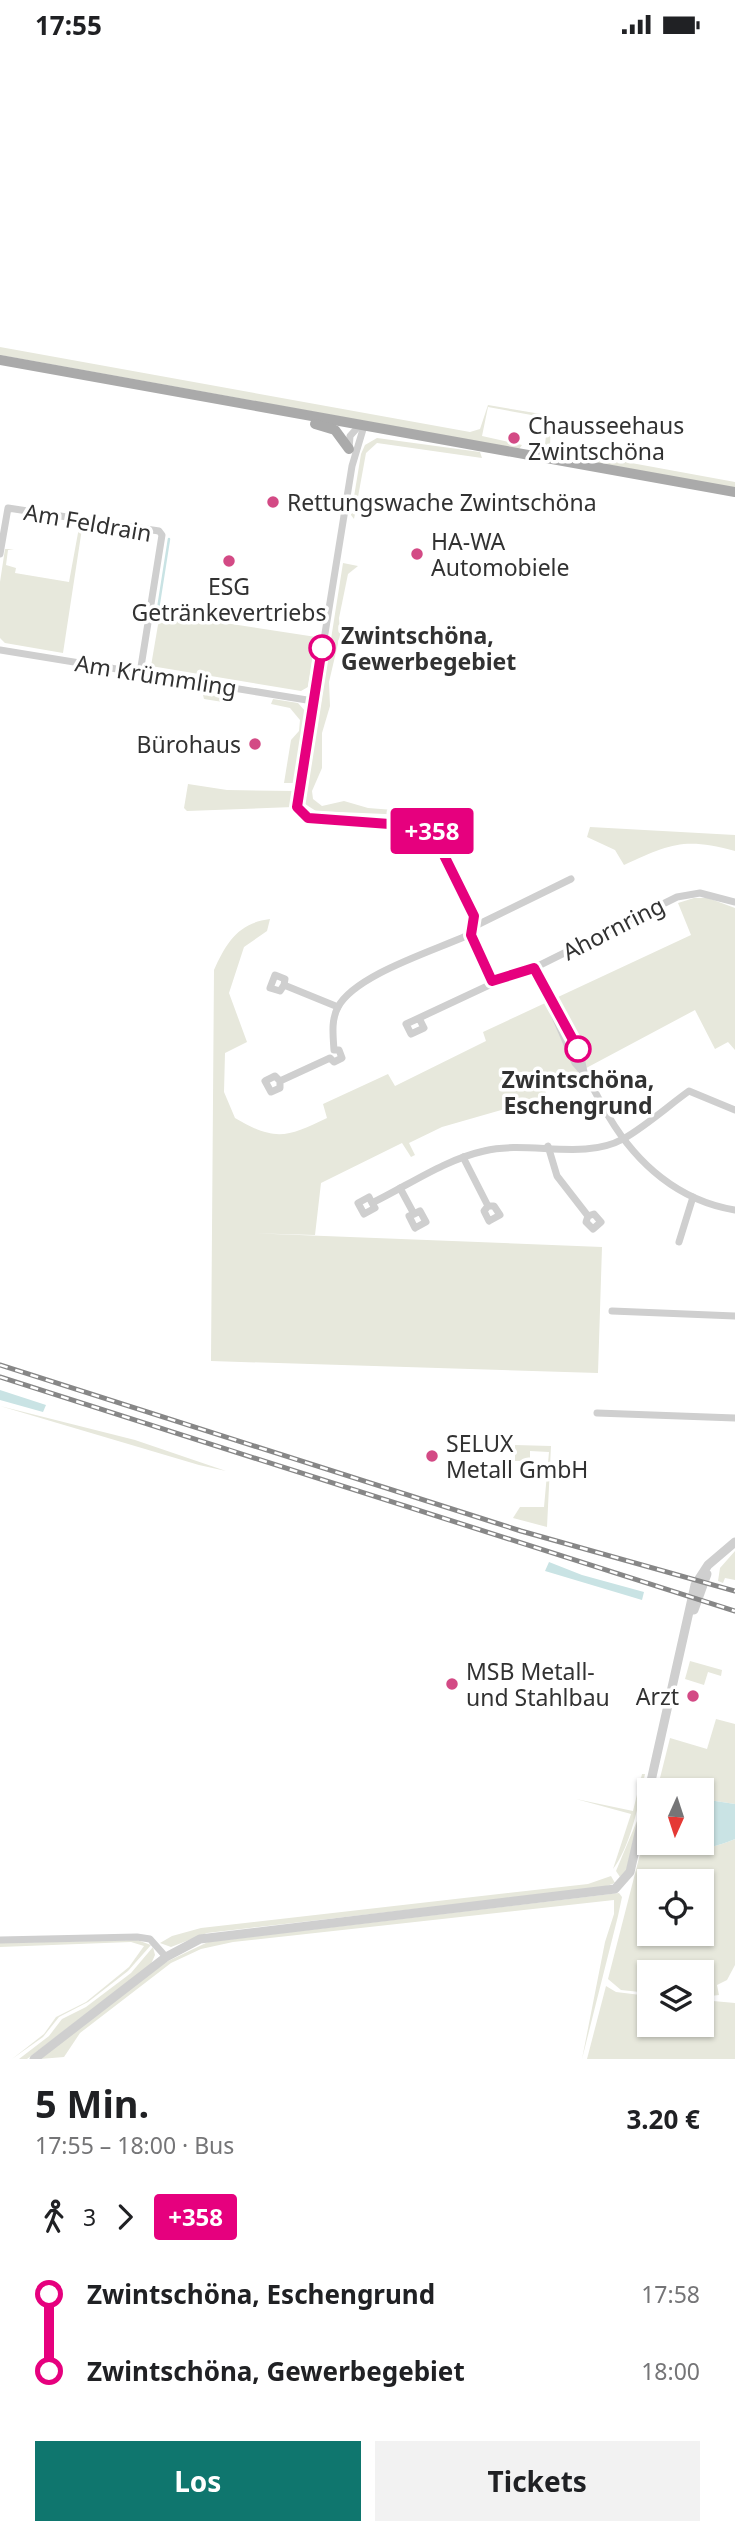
<!DOCTYPE html>
<html lang="de">
<meta charset="utf-8">
<style>
:root{--surface:#fff;--page:#f2f2f2;--text:#202124;--muted:#757577;--accent:#0f766e}
body{margin:0;font-family:"Noto Sans",sans-serif;background:var(--page);color:var(--text);height:100vh;display:flex;flex-direction:column;font-size:26px;white-space:nowrap}
*{box-sizing:border-box;margin:0}
p{font-size:23px;color:var(--muted)}
.icon{flex:none;width:38px;height:38px;fill:none;stroke:currentColor;stroke-width:2;stroke-linecap:round;stroke-linejoin:round}
.map{position:relative;height:2010px;overflow:hidden}
.side{display:flex;flex-direction:column;background:var(--surface);flex:1}
.side>*{flex:none}
.badge{padding:0 14px;border-radius:5px;font-size:24px;line-height:46px}
.needle{width:46px;rotate:183deg}
.controls{position:absolute;left:637px;top:1729px;display:grid;gap:14px}
.controls a{display:grid;place-items:center;width:77px;height:77px;border-radius:0px;background:var(--surface);box-shadow:0 2px 5px #0004;font-size:35px}
.map>.badge{position:absolute;translate:-50% -50%;box-shadow:0 0 0 4px #fff}
.legs{display:flex;align-items:center;gap:10px;height:77px;padding:0 35px;font-size:23px}
.legs p{margin-inline-start:auto}
.summary{display:flex;align-items:center;justify-content:space-between;height:119px;padding:0 35px}
h1{font-size:38px;font-weight:700;line-height:52px}
.action{display:flex;gap:14px;margin-top:auto;padding:14px 35px}
.action a{flex:1;height:80px;border-radius:0px;background:var(--accent);color:#fff;font-size:28px;font-weight:700;line-height:80px;text-align:center}
.action a+a{background:var(--page);color:var(--text)}
ul{padding:0 35px;list-style:none}
li{display:flex;align-items:center;gap:24px;height:77px;font-size:26px}
li i{display:grid;place-items:center;width:10px;height:100%;margin:0 9px;background:currentColor}
li i::after{content:'';width:18px;height:18px;margin:-9px;border:5px solid;border-radius:50%;background:var(--surface)}
li p{margin-inline-start:auto}
li:first-child i{background:linear-gradient(#0000 50%,currentColor 0)}
li:last-child i{background:linear-gradient(currentColor 50%,#0000 0)}
.status{display:flex;justify-content:space-between;align-items:center;height:49px;padding:0 35px;background:var(--surface);direction:ltr}
.status svg{height:19px;fill:currentColor}
.map>svg:first-child{display:block}
.green{fill:#e7e8dc;fill-rule:evenodd}
.water{fill:#c9e3e4}
.lines{fill:none;stroke-linecap:round;stroke-linejoin:round}
.stream{stroke:#c9e3e4;stroke-width:2.5}
.minor{stroke:#cfcfcf;stroke-width:7}
.tertiary{stroke:#cfcfcf;stroke-width:9}
.primary{stroke:#aaa;stroke-width:10}
.rail-casing{stroke:#878787;stroke-width:5}
.rail{stroke:#fff;stroke-width:2.5;stroke-dasharray:8;stroke-linecap:butt}
.line-1-casing{stroke:#fff;stroke-width:16}
.line-1{stroke:#e6007e;stroke-width:10}
.poi-dot{fill:#d34a85;stroke:#fff;stroke-width:2.5}
.stop-1-dot{fill:#fff;stroke:#e6007e;stroke-width:3.5}
.labels{text-anchor:middle;dominant-baseline:central;stroke-width:7;stroke-linejoin:round;paint-order:stroke}
.poi-label{font-size:23px;fill:#323232;stroke:#fff;text-anchor:start}
.street-label{font-size:23px;fill:#323232;stroke:#fff}
.stop-label{font-size:23px;font-weight:bold;fill:#323232;stroke:#fff;text-anchor:start}
</style>
<div class="status"><b>17:55</b><svg viewBox="0 0 49 12"><path d="M0 12V9h3v3zM5 12V6h3v6zM10 12V3h3v9zM15 12V0h3v12zM26 1h20v11H26zM47 4h2v5h-2z"/></svg></div>
<div class="map">
<svg width="735" height="2010" viewBox="0 0 735 2010">
<rect width="100%" height="100%" fill="#fff"/>
<g class="green">
<polygon points="0,298 470,383 480,380 488,356 547,366 551,371 550,396 555,400 735,433 735,439 544,404 548,369 488,358 482,387 522,396 519,400 0,306"/>
<polygon points="377,389 480,403 482,409 377,394 366,404 354,470 351,466 361,405 365,396"/>
<polygon points="80,473 83,473 63,604 5,594 0,589 0,533 5,500 14,500 8,501 6,516 16,519 15,524 69,533"/>
<polygon points="343,514 358,517 348,525 339,569 340,586 329,633 330,657 322,684 322,719 312,742 313,750 322,757 344,752 368,759 431,764 446,789 452,788 445,793 431,767 316,762 305,755"/>
<polygon points="160,564 316,588 308,638 301,642 151,617"/>
<polygon points="201,638 231,643 229,654 204,650"/>
<polygon points="273,650 298,654 306,663 296,734 284,734 291,691 299,682 300,671 290,659 271,655"/>
<polygon points="188,735 227,741 294,742 293,758 187,762 184,759"/>
<path d="M590 778 735 786V802C684 788 670 795 624 816L615 801 587 788Z"/>
<path d="M694 849H708L735 859V1001L728 993 715 1000 695 961 545 1041 547 1048 442 1078 409 1094 415 1106 411 1108 402 1094 321 1134 315 1186 249 1184 602 1198 598 1324 211 1312 214 921C226 894 238 874 270 870L267 882 244 898 229 944 247 993 225 1004 224 1043 235 1069C275 1093 288 1088 327 1069L323 1055 388 1025 395 1037 486 992 483 983 691 886 678 854Z"/>
<polygon points="0,1357 135,1391 226,1422 199,1416"/>
<polygon points="515,1396 551,1397 547,1478 513,1469 520,1458 544,1458 549,1403 530,1402 530,1412 515,1412"/>
<polygon points="735,1502 735,1531 725,1529 723,1534 718,1532 720,1519"/>
<polygon points="690,1612 722,1621 721,1627 708,1623 704,1636 685,1630"/>
<polygon points="716,1670 735,1675 735,1755 702,1750 702,1741 657,1741 670,1689 707,1700"/>
<path d="M642 1725H645C639 1753 631 1797 613 1820L631 1765 576 1750 633 1762Z"/>
<polygon points="639,1767 626,1823 620,1828 616,1822"/>
<path d="M649 1770V1796C674 1807 710 1801 735 1790V1916L727 1931 717 1936 719 1946 702 1948V1923H649V1944L621 1941 608 1930ZM649 1832H702V1885H649Z"/>
<polygon points="611,1827 615,1834 604,1838 207,1884 171,1898 160,1894 172,1887 201,1879 588,1835"/>
<polygon points="619,1844 622,1848 618,1867 582,2010 605,1893 614,1865 614,1851 233,1893 201,1900 171,1914 80,1984 64,2008 40,2010 164,1914 208,1893"/>
<polygon points="137,1891 151,1896 128,1922 88,1953 59,1968 43,1988 12,2010 44,1985 56,1968 86,1953 129,1918 144,1897 131,1893 0,1898 0,1894"/>
<polygon points="153,1898 155,1906 151,1915 27,2010 19,2010 49,1987 62,1970 86,1958 131,1924"/>
<polygon points="606,1937 616,1943 649,1947 649,1976 702,1976 702,1951 735,1954 735,2010 587,2010"/>
</g>
<g class="water">
<polygon points="0,1341 46,1356 43,1363 0,1351"/>
<polygon points="549,1513 582,1526 644,1543 642,1551 545,1522"/>
<path d="M702 1750 735 1755V1790C710 1801 674 1807 649 1796V1794H702Z"/>
</g>
<g class="lines">
<polyline class="stream" points="158,560 169,490"/>
<g class="minor">
<polyline points="364,377 352,417 297,758 308,769 430,777 474,867 472,888 496,933"/>
<polyline points="349,400 350,387 359,377"/>
<polyline points="0,505 8,459 159,482 162,486 140,624"/>
<polyline points="0,601 313,652"/>
<path d="M534 919 575 1014C590 1029 598 1050 609 1068 637 1115 679 1152 735 1161"/>
<polyline points="284,936 280,942 270,939 275,926 285,930 284,936 338,958"/>
<path d="M549 950C568 964 580 1001 584 1023"/>
<polyline points="419,969 406,975 411,985 424,979 419,969 526,919 534,919 677,848 700,844 735,853"/>
<path d="M280 1032V1039L271 1043 265 1032 275 1027 280 1032 330 1009 334 1013 342 1009 339 1001H334C333 986 331 971 338 958 355 926 433 902 466 887L475 877 571 830"/>
<polyline points="548,1097 557,1127 588,1167 586,1173 593,1180 601,1173 594,1165 588,1167"/>
<polyline points="463,1108 488,1157 484,1162 489,1172 500,1166 494,1157 488,1157"/>
<polyline points="400,1139 414,1165 409,1167 415,1179 426,1173 420,1162 414,1165"/>
<path d="M372 1154 375 1159 364 1165 358 1154 369 1148 372 1154C409 1136 444 1111 484 1102 528 1091 583 1112 623 1090 646 1077 668 1057 689 1042L735 1061"/>
<polyline points="679,1193 693,1148"/>
<polyline points="612,1262 735,1267"/>
<polyline points="597,1364 735,1369"/>
<polyline points="0,1891 137,1888 150,1890 166,1908"/>
</g>
<g class="tertiary">
<polyline points="694,1561 707,1525"/>
<polyline points="649,1741 695,1536 708,1516 735,1493"/>
<polyline points="34,2010 166,1908 200,1890 615,1840 630,1823 649,1741"/>
</g>
<g class="primary">
<polyline points="0,311 735,443"/>
<polyline points="315,375 335,381 349,400"/>
</g>
<g class="rail-casing">
<g id="rail">
<polyline points="0,1316 521,1482 735,1542"/>
<polyline points="0,1328 735,1562"/>
</g>
</g>
<use href="#rail" class="rail"/>
</g>
<g class="lines">
<g class="line-1-casing">
<polyline id="line-1" points="322,599 297,758 308,769 430,778 474,867 471,886 492,932 534,919 578,1000"/>
</g>
<use href="#line-1" class="line-1"/>
</g>
<g class="poi-dot">
<circle cx="514" cy="389" r="7"/>
<circle cx="273" cy="453" r="7"/>
<circle cx="417" cy="505" r="7"/>
<circle cx="229" cy="512" r="7"/>
<circle cx="255" cy="695" r="7"/>
<circle cx="432" cy="1407" r="7"/>
<circle cx="452" cy="1635" r="7"/>
<circle cx="693" cy="1647" r="7"/>
</g>
<g class="stop-1-dot">
<circle cx="322" cy="599" r="12"/>
<circle cx="578" cy="1000" r="12"/>
</g>
<g class="labels">
<g class="poi-label">
<text x="528" y="376">Chausseehaus<tspan x="528" dy="26">Zwintschöna</tspan></text>
<text x="287" y="453">Rettungswache Zwintschöna</text>
<text x="431" y="492">HA-WA<tspan x="431" dy="26">Automobiele</tspan></text>
<text x="229" y="537" text-anchor="middle">ESG<tspan x="229" dy="26">Getränkevertriebs</tspan></text>
<text x="241" y="695" text-anchor="end">Bürohaus</text>
<text x="446" y="1394">SELUX<tspan x="446" dy="26">Metall GmbH</tspan></text>
<text x="466" y="1622">MSB Metall-<tspan x="466" dy="26">und Stahlbau</tspan></text>
<text x="679" y="1647" text-anchor="end">Arzt</text>
</g>
<g class="street-label">
<text transform="translate(88 473) rotate(10)">Am Feldrain</text>
<text transform="translate(156 626) rotate(9)">Am Krümmling</text>
<text transform="translate(613 879) rotate(-27)">Ahornring</text>
</g>
<g class="stop-label">
<text x="341" y="586">Zwintschöna,<tspan x="341" dy="26">Gewerbegebiet</tspan></text>
<text x="578" y="1030" text-anchor="middle">Zwintschöna,<tspan x="578" dy="26">Eschengrund</tspan></text>
</g>
</g>
</svg>
<div class="controls">
<a><svg class="needle" viewBox="-14 -14 28 28"><path d="M0-13l5 13h-10z" fill="#e53935"/><path d="M0 13l5-13h-10z" fill="#757577"/></svg></a>
<a><svg class="icon" aria-label="locate" viewBox="0 0 24 24"><circle cx="12" cy="12" r="6"/><path d="M12 2v4M12 18v4M2 12h4M18 12h4"/></svg></a>
<a><svg class="icon" aria-label="layers" viewBox="0 0 24 24"><path d="M12 4l9 5-9 5-9-5zM3 14l9 5 9-5"/></svg></a>
</div>
<b class="badge" style="left:432px;top:782px;background:#e6007e;color:#fff">+358</b>
</div>
<section class="side">
<div class="summary"><div><h1>5 Min.</h1><p>17:55 – 18:00 · Bus</p></div><b>3.20 €</b></div>
<div class="legs"><svg class="icon" aria-label="walk" viewBox="0 0 24 24"><circle cx="13" cy="4" r="2"/><path d="M13 8l-2 6 4 7M11 14l-3 7M7 12l3-4h3l4 4"/></svg>3<svg class="icon" aria-label="forward" viewBox="0 0 24 24"><path d="M9 5l7 7-7 7"/></svg><b class="badge" style="background:#e6007e;color:#fff">+358</b></div>
<ul>
<li><i style="color:#e6007e"></i><b>Zwintschöna, Eschengrund</b><p>17:58</p></li>
<li><i style="color:#e6007e"></i><b>Zwintschöna, Gewerbegebiet</b><p>18:00</p></li>
</ul>
<div class="action"><a>Los</a><a>Tickets</a></div>
</section>
